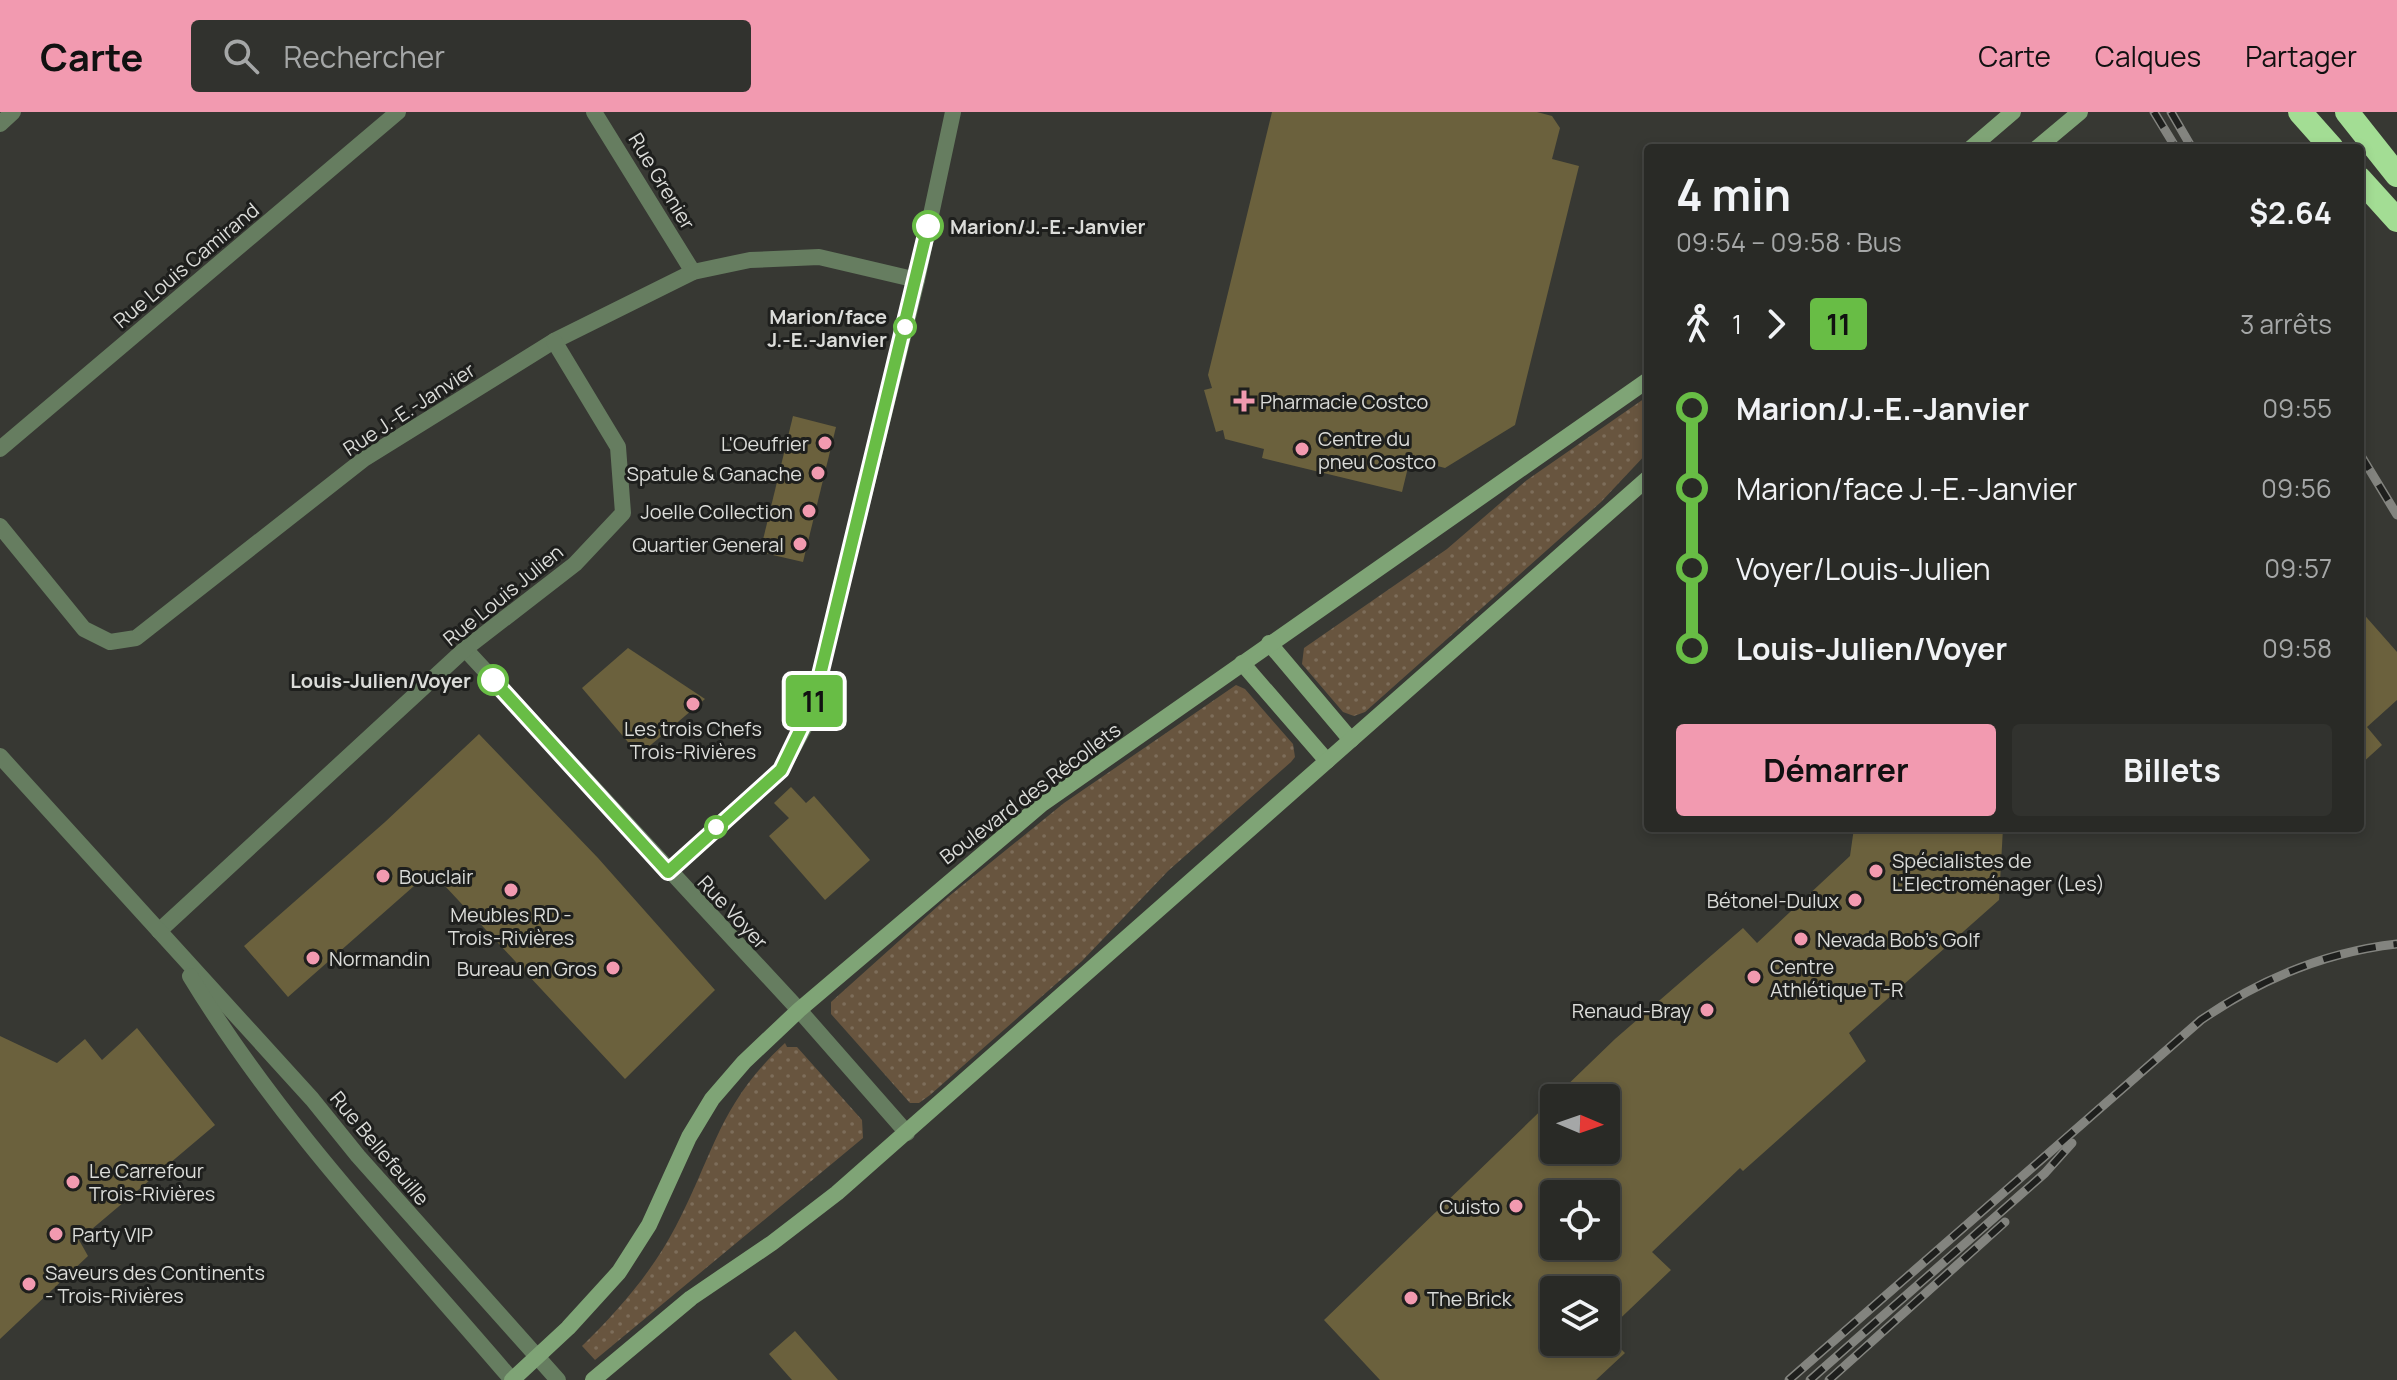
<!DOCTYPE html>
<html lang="fr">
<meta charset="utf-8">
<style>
:root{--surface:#292a26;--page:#31322e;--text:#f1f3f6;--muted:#a5a7a7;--line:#454643;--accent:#f29ab0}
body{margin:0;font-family:Manrope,sans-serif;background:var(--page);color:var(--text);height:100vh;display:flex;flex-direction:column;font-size:30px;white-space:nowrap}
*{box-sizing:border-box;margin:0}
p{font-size:26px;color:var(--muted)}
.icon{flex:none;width:44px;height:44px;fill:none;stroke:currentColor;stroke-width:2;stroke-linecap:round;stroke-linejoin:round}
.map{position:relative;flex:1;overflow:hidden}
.sheet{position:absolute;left:1644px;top:32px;width:720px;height:688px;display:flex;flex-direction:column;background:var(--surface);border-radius:8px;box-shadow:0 4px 12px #0003,0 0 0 2px var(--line)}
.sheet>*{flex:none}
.badge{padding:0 16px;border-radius:6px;font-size:28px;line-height:52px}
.needle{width:52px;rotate:92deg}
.tools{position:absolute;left:1540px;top:972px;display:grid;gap:16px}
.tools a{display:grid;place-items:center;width:80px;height:80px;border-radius:8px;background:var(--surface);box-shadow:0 4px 12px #0003,0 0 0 2px var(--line);font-size:40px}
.map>.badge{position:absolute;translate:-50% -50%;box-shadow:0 0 0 4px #fff}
.legs{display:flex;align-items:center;gap:12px;height:88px;padding:0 32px;font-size:26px}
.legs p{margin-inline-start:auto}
.head{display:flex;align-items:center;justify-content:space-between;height:136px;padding:0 32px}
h1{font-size:44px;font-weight:700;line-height:60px}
.primary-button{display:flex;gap:16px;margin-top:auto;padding:16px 32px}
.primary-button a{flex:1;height:92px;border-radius:8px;background:var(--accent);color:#111;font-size:32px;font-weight:700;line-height:92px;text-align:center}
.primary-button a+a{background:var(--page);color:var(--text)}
ul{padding:0 32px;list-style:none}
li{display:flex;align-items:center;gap:28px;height:80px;font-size:30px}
li i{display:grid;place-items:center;width:12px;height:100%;margin:0 10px;background:currentColor}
li i::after{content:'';width:20px;height:20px;margin:-10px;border:6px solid;border-radius:50%;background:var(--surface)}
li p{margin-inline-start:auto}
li:first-child i{background:linear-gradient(#0000 50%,currentColor 0)}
li:last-child i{background:linear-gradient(currentColor 50%,#0000 0)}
header{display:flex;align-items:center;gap:48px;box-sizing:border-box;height:112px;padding:0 40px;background:var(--accent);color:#111}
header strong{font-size:38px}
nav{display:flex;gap:44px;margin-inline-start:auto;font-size:28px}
.search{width:560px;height:72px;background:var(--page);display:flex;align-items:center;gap:20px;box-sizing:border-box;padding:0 28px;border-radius:8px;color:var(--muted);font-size:30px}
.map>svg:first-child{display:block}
.grass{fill:url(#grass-dots)}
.building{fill:#6b613d;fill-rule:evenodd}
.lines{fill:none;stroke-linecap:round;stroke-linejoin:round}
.minor{stroke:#667d60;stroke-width:16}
.tertiary{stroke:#667d60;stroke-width:16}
.secondary{stroke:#7fa476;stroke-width:16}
.motorway{stroke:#a3dd94;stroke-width:24}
.rail-casing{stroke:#83847f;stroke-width:9}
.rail{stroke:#1e1f1d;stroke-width:6;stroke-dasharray:18;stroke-linecap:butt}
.line-1-casing{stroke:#fff;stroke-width:18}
.line-1{stroke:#68bd45;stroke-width:12}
.stop-1-dot{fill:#fff;stroke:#68bd45;stroke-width:4}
.poi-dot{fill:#f29ab0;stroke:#1e1f1d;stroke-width:3}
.labels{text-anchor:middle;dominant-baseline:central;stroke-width:6;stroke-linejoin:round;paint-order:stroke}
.street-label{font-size:20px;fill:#dbdcd9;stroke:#1e1f1d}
.stop-label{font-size:20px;font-weight:bold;fill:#dbdcd9;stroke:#1e1f1d;text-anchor:end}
.poi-label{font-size:20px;fill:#dbdcd9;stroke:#1e1f1d;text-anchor:start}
</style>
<header>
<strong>Carte</strong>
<div class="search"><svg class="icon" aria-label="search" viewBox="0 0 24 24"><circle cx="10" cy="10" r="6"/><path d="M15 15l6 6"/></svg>Rechercher</div>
<nav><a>Carte</a><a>Calques</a><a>Partager</a></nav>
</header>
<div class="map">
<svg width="2397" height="1268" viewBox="0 0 2397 1268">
<defs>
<pattern id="grass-dots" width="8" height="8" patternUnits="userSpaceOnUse" patternTransform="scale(2)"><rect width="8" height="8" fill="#68553f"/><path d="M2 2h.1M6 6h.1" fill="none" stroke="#7d6d5a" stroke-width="1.8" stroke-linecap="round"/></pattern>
</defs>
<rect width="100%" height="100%" fill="#373833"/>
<g class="grass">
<polygon points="1648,284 1648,340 1601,390 1365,600 1354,604 1343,600 1302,552 1304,536 1447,437 1527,368"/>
<polygon points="1236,573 1245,577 1293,632 1295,645 1291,650 1168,759 1082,849 930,983 919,991 910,991 831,902 831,890 948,785 1064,691"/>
<path d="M785 931 787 935H797L862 1008 863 1026 595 1248 582 1234C619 1198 652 1160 676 1114 715 1039 719 992 785 931Z"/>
</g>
<g class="building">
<polygon points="1272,0 1537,0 1552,4 1560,16 1552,47 1579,54 1515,313 1445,356 1410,347 1402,380 1262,346 1264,337 1225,327 1223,318 1216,320 1204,278 1212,276 1208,263"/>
<polygon points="793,304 836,315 803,450 760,440"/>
<polygon points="2360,498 2397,540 2397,588 2367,615 2382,633 2360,653"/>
<polygon points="628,536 705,587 639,643 582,576"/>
<polygon points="479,622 598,746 715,878 625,967 431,759 288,885 244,834 385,710"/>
<polygon points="791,675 806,691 814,684 870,748 825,788 769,724 789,706 774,691"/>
<path d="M1854 716H2003L1999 788 1849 921 1866 949 1743 1059 1740 1056 1652 1140 1671 1158 1606 1220V1178H1554V1230H1614L1625 1241 1596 1268H1380L1324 1208 1615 927 1743 816 1757 831 1850 744ZM1554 986H1606V1038H1554ZM1554 1082H1606V1134H1554Z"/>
<polygon points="137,916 215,1013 79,1128 88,1144 0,1227 0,924 57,951 85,927 102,948"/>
<polygon points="795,1219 838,1268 792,1268 769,1242"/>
</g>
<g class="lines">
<g class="minor">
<polyline points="594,0 693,160"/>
<polyline points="0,12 13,0"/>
<polyline points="0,337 398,0"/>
<polyline points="0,414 84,517 110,530 136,526 364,347 554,229 693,160 750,148 819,145 917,168"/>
<polyline points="465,537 799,898 907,1021"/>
<polyline points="668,760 781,658 809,607 917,168 953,0"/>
<polyline points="159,819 465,537 575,452 623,401 618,335 554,229"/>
</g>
<g class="tertiary">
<polyline points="0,644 312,987 358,1044 558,1268"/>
<path d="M190 864C280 1012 400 1137 512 1268"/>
</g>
<g class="secondary">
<polyline points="1971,36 2013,0"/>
<polyline points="2037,36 2080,0"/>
<polyline points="1269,531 1351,628"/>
<polyline points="1242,551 1327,649"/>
<polyline points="512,1268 568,1216 619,1160 649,1113 689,1025 712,987 744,950 799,898 1042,692 1648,268"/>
<polyline points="593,1268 691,1186 772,1131 837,1081 1648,366"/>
</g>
<g class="motorway">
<polyline points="2300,0 2332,36"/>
<polyline points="2347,0 2397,63"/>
<polyline points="2360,67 2397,108"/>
</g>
<g class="rail-casing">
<g id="rail">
<polyline points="2154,0 2176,36"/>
<polyline points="2171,0 2192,36"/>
<polyline points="2360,342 2397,403"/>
<path d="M1789 1268 2201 908C2261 867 2325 840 2397 832"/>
<polyline points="1810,1268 2045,1061 2072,1031"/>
<polyline points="1829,1268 2005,1110"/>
</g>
</g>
<use href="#rail" class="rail"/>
</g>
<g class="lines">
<g class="line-1-casing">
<polyline id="line-1" points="493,568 668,760 781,658 813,592 928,114"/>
</g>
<use href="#line-1" class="line-1"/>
</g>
<g class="stop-1-dot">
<circle cx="928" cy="114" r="14"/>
<circle cx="905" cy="215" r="10"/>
<circle cx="493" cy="568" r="14"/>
<circle cx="716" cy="715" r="10"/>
</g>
<g class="poi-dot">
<path d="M1240 277h8v8h8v8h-8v8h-8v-8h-8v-8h8z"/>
<circle cx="825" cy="331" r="8"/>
<circle cx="1302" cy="337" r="8"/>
<circle cx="818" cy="361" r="8"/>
<circle cx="809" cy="399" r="8"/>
<circle cx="800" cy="432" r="8"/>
<circle cx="693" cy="592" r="8"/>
<circle cx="1876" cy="759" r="8"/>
<circle cx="383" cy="764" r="8"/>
<circle cx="511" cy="778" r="8"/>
<circle cx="1855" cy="788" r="8"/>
<circle cx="1801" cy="827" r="8"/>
<circle cx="313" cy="846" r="8"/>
<circle cx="613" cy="856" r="8"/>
<circle cx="1754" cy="865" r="8"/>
<circle cx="1707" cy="898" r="8"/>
<circle cx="73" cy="1070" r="8"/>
<circle cx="1516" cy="1094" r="8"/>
<circle cx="56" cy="1122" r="8"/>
<circle cx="29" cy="1172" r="8"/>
<circle cx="1411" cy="1186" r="8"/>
</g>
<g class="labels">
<g class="street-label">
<text transform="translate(662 69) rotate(59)">Rue Grenier</text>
<text transform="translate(186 153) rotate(-40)">Rue Louis Camirand</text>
<text transform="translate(409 297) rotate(-33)">Rue J.-E.-Janvier</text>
<text transform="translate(503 483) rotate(-39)">Rue Louis Julien</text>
<text transform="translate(1030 681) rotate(-37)">Boulevard des Récollets</text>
<text transform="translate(733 800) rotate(47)">Rue Voyer</text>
<text transform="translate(380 1036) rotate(50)">Rue Bellefeuille</text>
</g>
<g class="stop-label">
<text x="950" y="114" text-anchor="start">Marion/J.-E.-Janvier</text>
<text x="887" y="204">Marion/face<tspan x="887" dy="23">J.-E.-Janvier</tspan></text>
<text x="471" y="568">Louis-Julien/Voyer</text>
</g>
<g class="poi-label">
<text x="1260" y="289">Pharmacie Costco</text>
<text x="1318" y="326">Centre du<tspan x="1318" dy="23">pneu Costco</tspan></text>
<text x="809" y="331" text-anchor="end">L'Oeufrier</text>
<text x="802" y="361" text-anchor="end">Spatule &amp; Ganache</text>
<text x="793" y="399" text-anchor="end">Joelle Collection</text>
<text x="784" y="432" text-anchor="end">Quartier General</text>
<text x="693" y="616" text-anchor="middle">Les trois Chefs<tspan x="693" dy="23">Trois-Rivières</tspan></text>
<text x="1892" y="748">Spécialistes de<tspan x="1892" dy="23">L'Electroménager (Les)</tspan></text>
<text x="399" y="764">Bouclair</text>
<text x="1839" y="788" text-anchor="end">Bétonel-Dulux</text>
<text x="511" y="802" text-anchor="middle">Meubles RD -<tspan x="511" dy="23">Trois-Rivières</tspan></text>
<text x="1817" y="827">Nevada Bob's Golf</text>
<text x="329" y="846">Normandin</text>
<text x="1770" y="854">Centre<tspan x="1770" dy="23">Athlétique T-R</tspan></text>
<text x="597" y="856" text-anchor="end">Bureau en Gros</text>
<text x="1691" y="898" text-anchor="end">Renaud-Bray</text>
<text x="89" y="1058">Le Carrefour<tspan x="89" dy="23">Trois-Rivières</tspan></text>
<text x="1500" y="1094" text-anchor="end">Cuisto</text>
<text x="72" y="1122">Party VIP</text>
<text x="45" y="1160">Saveurs des Continents<tspan x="45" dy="23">- Trois-Rivières</tspan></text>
<text x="1427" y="1186">The Brick</text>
</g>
</g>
</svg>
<div class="tools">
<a><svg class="needle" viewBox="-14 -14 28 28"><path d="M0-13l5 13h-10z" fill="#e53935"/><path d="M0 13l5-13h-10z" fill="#a5a7a7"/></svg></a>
<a><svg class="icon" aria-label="locate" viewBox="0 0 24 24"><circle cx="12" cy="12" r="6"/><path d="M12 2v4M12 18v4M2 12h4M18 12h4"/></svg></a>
<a><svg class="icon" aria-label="layers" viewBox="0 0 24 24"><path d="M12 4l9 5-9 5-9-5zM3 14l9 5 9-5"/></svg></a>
</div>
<b class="badge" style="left:814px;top:589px;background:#68bd45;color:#111">11</b>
<section class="sheet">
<div class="head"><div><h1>4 min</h1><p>09:54 – 09:58 · Bus</p></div><b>$2.64</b></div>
<div class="legs"><svg class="icon" aria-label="walk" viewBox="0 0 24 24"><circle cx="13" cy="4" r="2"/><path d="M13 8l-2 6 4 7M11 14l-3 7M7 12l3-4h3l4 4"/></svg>1<svg class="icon" aria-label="forward" viewBox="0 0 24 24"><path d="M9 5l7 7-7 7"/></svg><b class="badge" style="background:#68bd45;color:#111">11</b><p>3 arrêts</p></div>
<ul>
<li><i style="color:#68bd45"></i><b>Marion/J.-E.-Janvier</b><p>09:55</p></li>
<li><i style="color:#68bd45"></i><span>Marion/face J.-E.-Janvier</span><p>09:56</p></li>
<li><i style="color:#68bd45"></i><span>Voyer/Louis-Julien</span><p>09:57</p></li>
<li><i style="color:#68bd45"></i><b>Louis-Julien/Voyer</b><p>09:58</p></li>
</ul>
<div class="primary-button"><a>Démarrer</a><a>Billets</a></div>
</section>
</div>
